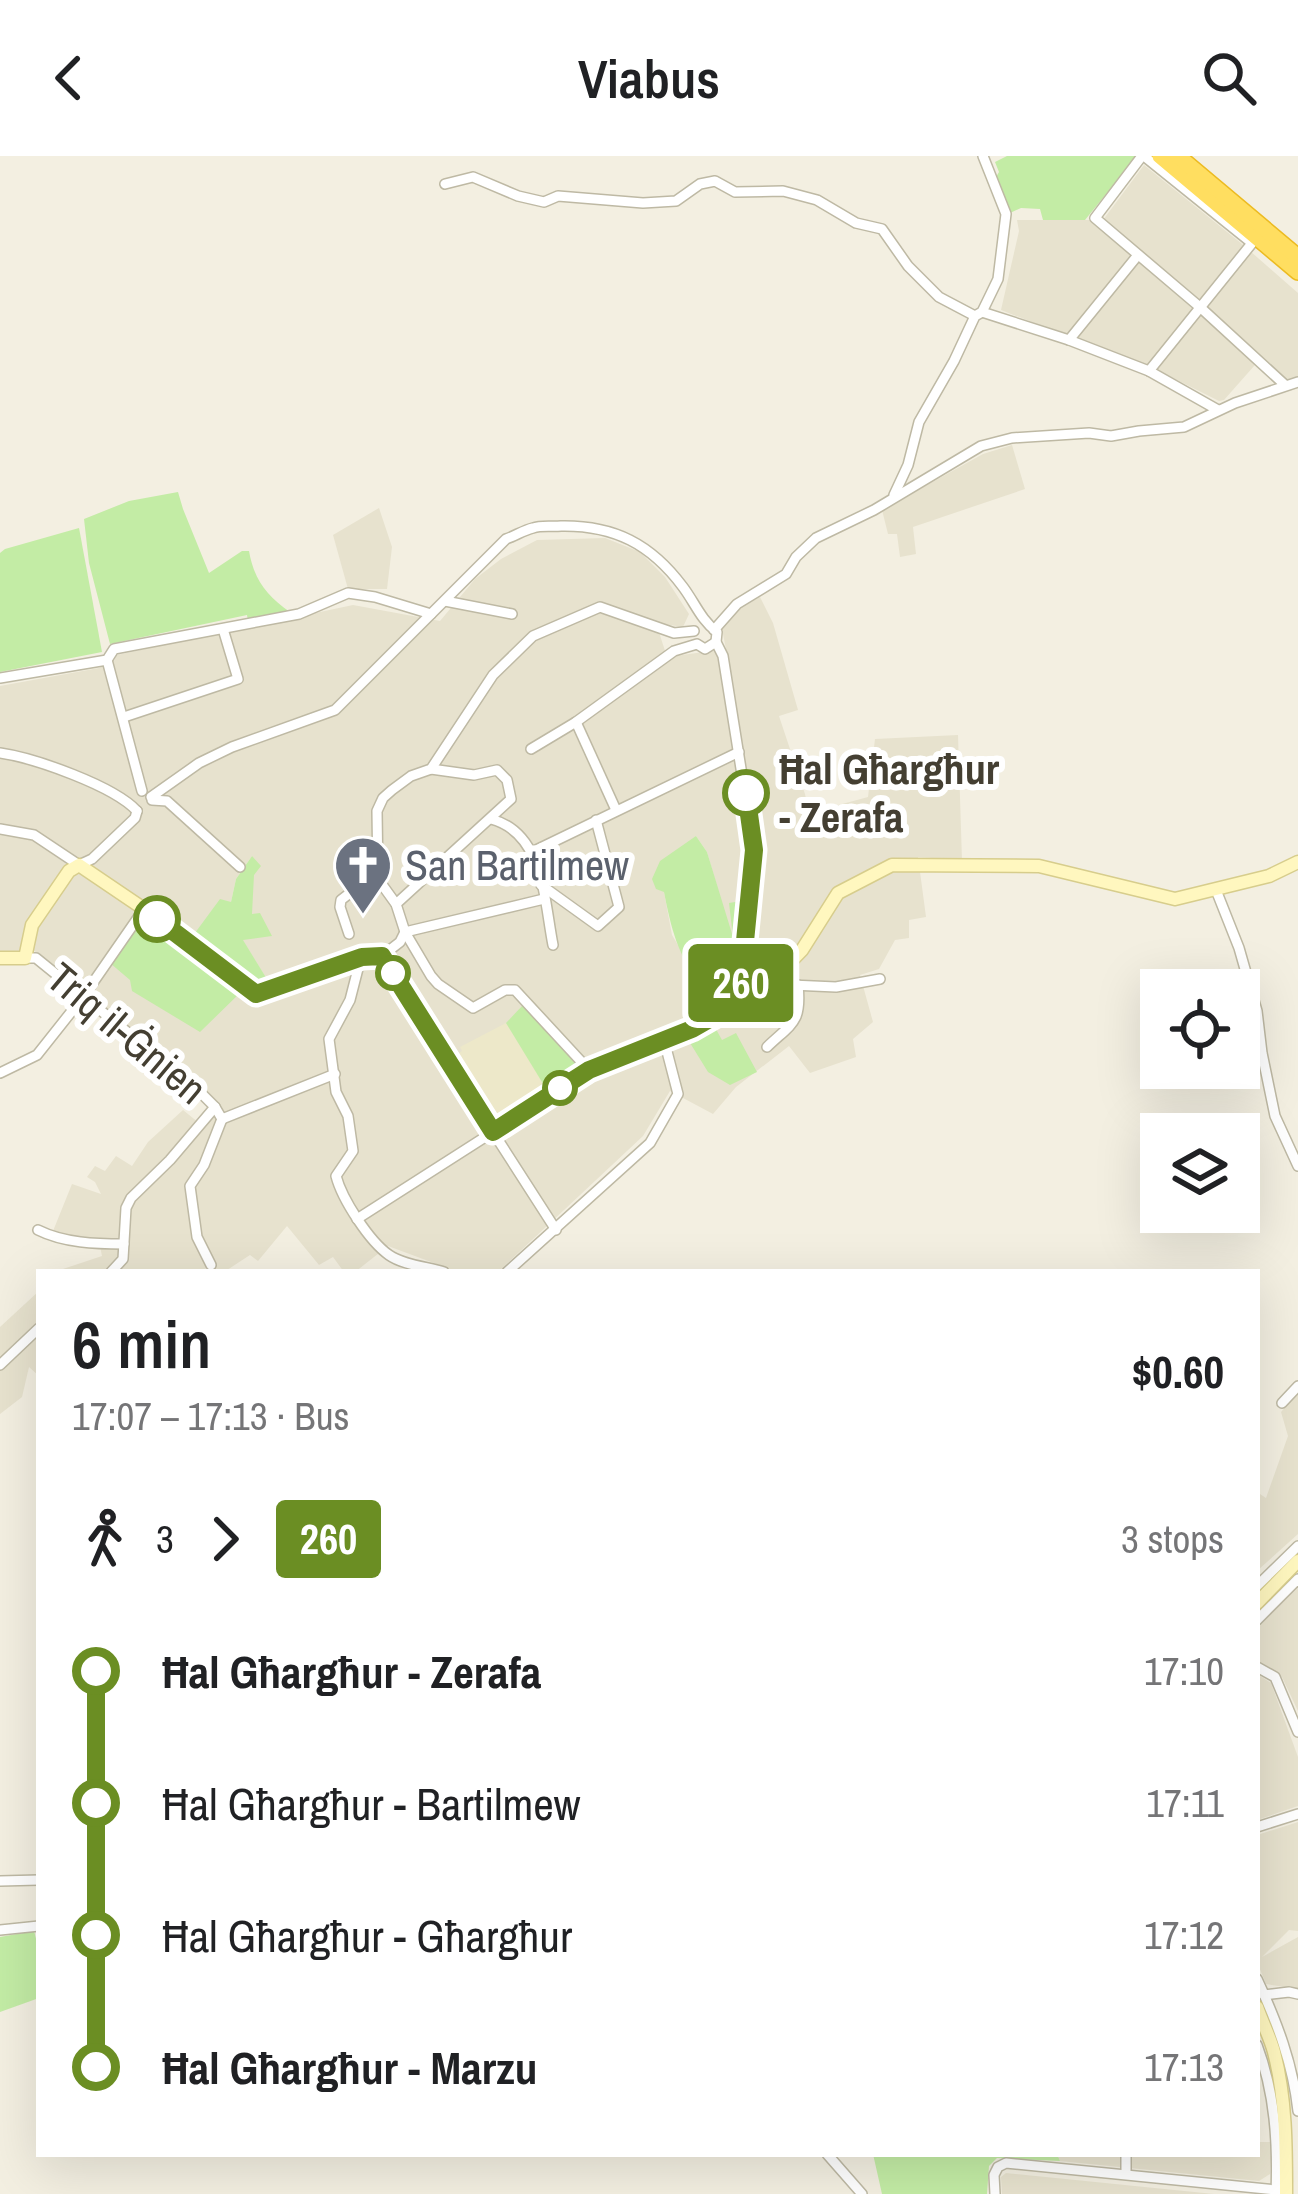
<!DOCTYPE html>
<meta charset="utf-8">
<style>
:root{--surface:#fff;--page:#f2f2f2;--text:#202124;--muted:#757577}
body{margin:0;font-family:"Archivo Narrow",sans-serif;background:var(--page);color:var(--text);height:100vh;display:flex;flex-direction:column;font-size:45px;white-space:nowrap}
*{box-sizing:border-box;margin:0}
p{font-size:39px;color:var(--muted)}
.icon{flex:none;width:66px;height:66px;fill:none;stroke:currentColor;stroke-width:2;stroke-linecap:round;stroke-linejoin:round}
.map{position:relative;flex:1;overflow:hidden}
.sheet{position:absolute;left:36px;top:1113px;width:1224px;height:888px;display:flex;flex-direction:column;background:var(--surface);border-radius:0px;box-shadow:0 12px 48px #0002}
.sheet>*{flex:none}
.badge{padding:0 24px;border-radius:9px;font-size:42px;line-height:78px}
.controls{position:absolute;left:1140px;top:813px;display:grid;gap:24px}
.controls a{display:grid;place-items:center;width:120px;height:120px;border-radius:0px;background:var(--surface);box-shadow:0 12px 48px #0002;font-size:60px}
.map>.badge{position:absolute;translate:-50% -50%;box-shadow:0 0 0 6px #fff}
.legs{display:flex;align-items:center;gap:18px;height:132px;padding:0 36px;font-size:39px}
.legs p{margin-inline-start:auto}
.summary{display:flex;align-items:center;justify-content:space-between;height:204px;padding:0 36px}
h1{font-size:66px;font-weight:600;line-height:90px}
ul{padding:0 36px;list-style:none}
li{display:flex;align-items:center;gap:42px;height:132px;font-size:45px}
li i{display:grid;place-items:center;width:18px;height:100%;margin:0 15px;background:currentColor}
li i::after{content:'';width:30px;height:30px;margin:-15px;border:9px solid;border-radius:50%;background:var(--surface)}
li p{margin-inline-start:auto}
li:first-child i{background:linear-gradient(#0000 50%,currentColor 0)}
li:last-child i{background:linear-gradient(currentColor 50%,#0000 0)}
header{display:flex;justify-content:space-between;align-items:center;height:156px;padding:0 36px;background:var(--surface);font-size:54px;font-weight:600}
.map>svg:first-child{display:block}
.residential{fill:#e7e2ce;fill-rule:evenodd}
.education{fill:#ede8c9}
.green{fill:#c3eca5}
.lines{fill:none;stroke-linecap:round;stroke-linejoin:round}
.street-casing{stroke:#beb9a4;stroke-width:12}
.secondary-casing{stroke:#d7cd8c;stroke-width:15}
.highway-casing{stroke:#ecbb22;stroke-width:18}
.street{stroke:#fff;stroke-width:9}
.secondary{stroke:#fff7bf;stroke-width:12}
.highway{stroke:#ffde60;stroke-width:15}
.line-1-casing{stroke:#fff;stroke-width:27}
.line-1{stroke:#6b8e23;stroke-width:18}
.stop-1-dot{fill:#fff;stroke:#6b8e23;stroke-width:6}
.labels{text-anchor:middle;dominant-baseline:central;stroke-width:12;stroke-linejoin:round;paint-order:stroke}
.stop-label{font-size:42px;font-weight:bold;fill:#443f32;stroke:#fff;text-anchor:start}
.worship-label{font-size:42px;fill:#5b616d;stroke:#fff;text-anchor:start}
.street-label{font-size:42px;fill:#443f32;stroke:#fff}
</style>
<header><svg class="icon" aria-label="back" viewBox="0 0 24 24"><path d="M15 5l-7 7 7 7"/></svg>Viabus<svg class="icon" aria-label="search" viewBox="0 0 24 24"><circle cx="10" cy="10" r="6"/><path d="M15 15l6 6"/></svg></header>
<div class="map">
<svg width="1298" height="2038" viewBox="0 0 1298 2038">
<rect width="100%" height="100%" fill="#f3efe1"/>
<g class="residential">
<polygon points="1144,9 1242,88 1298,137 1298,221 1288,224 1262,201 1224,244 1219,245 1165,218 1001,154 1019,75 1017,64 1103,64"/>
<polygon points="1012,289 1025,333 913,371 916,398 900,401 897,378 888,378 882,354 983,298"/>
<polygon points="379,352 392,391 387,433 348,433 333,379"/>
<path d="M605 382 640 396 665 421 689 458 683 471 656 467 667 501 726 493 722 473 742 451 760 441 773 467 798 554 779 560 805 638 809 657 868 641 875 583 958 579 962 704 918 701 926 761 909 764V782L895 784 879 813 860 819 873 866 853 883 856 901 810 917 789 890 736 931 713 958 670 935 643 980 500 1114 494 1116H458L388 1090 355 1116H344L333 1101 319 1109 287 1070 258 1105 250 1099 224 1116H215L210 1111 197 1116H54L102 1100 100 1090 51 1080 72 1028 101 1038 95 1026 87 1021 95 1010 105 1015 116 1000 132 1010 148 986 183 954 204 971 220 950 81 831 32 793 20 798H0V530L99 512 114 505 117 499 353 449 440 465 475 423 501 403 537 384ZM696 680 707 696 735 793V812L702 829 672 779 664 736ZM252 700V759L271 779 242 783 269 827 192 781 231 746 236 723Z"/>
<polygon points="39,1135 39,1220 29,1211 22,1241 0,1258 0,1171"/>
<polygon points="1298,1237 1298,1378 1257,1415 1257,1336 1266,1342 1288,1280 1281,1256"/>
<polygon points="1298,1432 1298,1555 1282,1521 1257,1504 1257,1471"/>
<polygon points="1257,1518 1271,1527 1298,1601 1298,1650 1257,1664"/>
<polygon points="1298,1666 1298,1775 1289,1774 1262,1801 1298,1781 1298,1833 1266,1828 1257,1806 1257,1679"/>
<polygon points="1257,1986 1272,1986 1270,2018 1259,2025 1060,2005 1057,1998 1257,1998"/>
<polygon points="1006,2017 1214,2038 1002,2038 1001,2021"/>
</g>
<polygon class="education" points="506,867 548,933 499,964 486,952 454,901 462,895 460,891"/>
<g class="green">
<polygon points="1007,0 1137,0 1085,64 1043,64 1040,53 1021,52 1010,57 996,21 999,16 995,6"/>
<path d="M178 336 183 353 209 417 242 395H249C254 424 267 440 290 456L248 465 247 459 110 488 89 407 84 363 129 345Z"/>
<polygon points="79,372 102,496 0,516 0,397 5,393"/>
<path d="M696 680 707 696 733 781 729 747 741 745 735 812 702 830C678 801 671 772 664 736L656 733 652 723 660 705Z"/>
<polygon points="252,700 261,710 254,719 252,758 260,757 272,780 243,784 270,828 256,827 192,781 220,743 231,746 236,723"/>
<polygon points="144,763 242,835 200,876 132,835 130,824 110,807"/>
<polygon points="523,849 579,911 545,931 506,867"/>
<polygon points="712,866 722,884 736,877 757,916 730,929 708,916 687,882"/>
<polygon points="34,1775 39,1794 39,1842 0,1856 0,1781"/>
<polygon points="873,1998 1057,1998 1060,2005 997,2002 989,2010 987,2038 882,2038"/>
</g>
<g class="lines">
<g class="street-casing">
<g id="street">
<polyline points="1142,0 1095,62 1201,152 1285,229"/>
<polyline points="1144,0 1252,87"/>
<polyline points="445,28 473,21 518,40 544,46 558,40 643,47 676,45 700,28 715,25 735,36 783,35 817,44 856,67 882,73 908,110 939,141 975,160"/>
<polyline points="982,156 1069,184 1149,215 1218,254"/>
<polyline points="1069,184 1138,99"/>
<polyline points="1149,215 1257,81"/>
<polyline points="894,339 908,309 919,266 954,205 975,160 982,156 998,123 1006,58 983,0"/>
<polyline points="445,445 512,458"/>
<polyline points="714,474 737,448 786,418 796,401 816,382 874,354 981,290 1012,282 1089,277 1111,280 1139,275 1184,271 1235,247 1298,226"/>
<polyline points="107,504 142,635"/>
<polyline points="0,522 107,504 114,493 299,458 348,437 375,441 431,458"/>
<polyline points="124,561 238,523 223,473"/>
<polyline points="576,566 616,654"/>
<polyline points="531,593 576,566 674,495 697,488 705,493 716,486"/>
<path d="M0 597C35 602 114 630 137 655"/>
<path d="M151 641 199 607 232 591 335 554 506 383C515 380 524 374 533 372 541 369 552 371 561 370 614 369 651 388 683 431 695 447 701 464 717 476L716 486 723 500 754 694 739 846"/>
<polyline points="152,644 167,645 240,711"/>
<path d="M491 663C544 677 544 744 553 789"/>
<polyline points="0,673 34,679 79,709 92,703 135,662 137,655"/>
<polyline points="532,696 739,596"/>
<polyline points="541,729 598,770 619,751 596,664"/>
<polyline points="1216,734 1239,792 1257,855 1262,897 1275,960 1298,1010"/>
<polyline points="396,748 511,643 507,624 497,614 474,619 431,613"/>
<polyline points="405,776 544,743"/>
<polyline points="349,778 340,751 341,744 359,730"/>
<polyline points="382,800 400,786 405,776"/>
<path d="M361 801 350 844 329 883 336 936 348 960 353 995 336 1020C342 1043 369 1085 389 1099 403 1109 428 1111 444 1116"/>
<polyline points="25,802 36,802 195,931 215,951 222,963"/>
<polyline points="769,828 836,831 880,823"/>
<path d="M767 891C792 867 802 867 798 829"/>
<polyline points="589,914 515,834 505,834 473,852 438,828 431,820 405,776 396,748 378,723 377,655 383,642 392,634 411,620 431,613 493,519 533,480 600,451 674,477 694,475"/>
<polyline points="0,917 37,899 83,841 144,753"/>
<polyline points="222,963 335,918"/>
<polyline points="357,1063 493,976 556,1074"/>
<path d="M38 1074C64 1087 96 1088 124 1088"/>
<polyline points="211,1109 197,1081 190,1030 204,1009 222,963"/>
<polyline points="111,1116 123,1103 126,1052 131,1042 170,1004 215,951"/>
<polyline points="507,1116 650,987 678,938 664,884"/>
<polyline points="0,1209 39,1172"/>
<polyline points="1282,1247 1298,1230"/>
<polyline points="1257,1430 1298,1390"/>
<polyline points="1257,1464 1298,1423"/>
<polyline points="1257,1511 1275,1521 1298,1576"/>
<polyline points="1257,1671 1298,1658"/>
<polyline points="0,1725 39,1724"/>
<polyline points="0,1774 39,1770"/>
<path d="M1257 1823C1277 1866 1293 1908 1298 1955"/>
<polyline points="1264,1839 1289,1836 1298,1838"/>
<path d="M1257 1889C1275 1937 1278 1987 1276 2038"/>
<polyline points="827,1998 862,2038"/>
<polyline points="1126,2018 1126,1998"/>
<polyline points="995,2038 994,2019 998,2011 1006,2007 1276,2034"/>
</g>
</g>
<g class="secondary-casing">
<g id="secondary">
<polyline points="0,802 25,802 32,769 69,715 79,709 144,753 256,838 361,801 382,800 493,976 589,914 692,873 769,828 802,794 838,737 892,709 1039,710 1175,743 1269,720 1298,706"/>
<polyline points="1257,1447 1298,1405"/>
<path d="M1257 1851C1262 1866 1270 1881 1274 1896 1286 1942 1286 1991 1286 2038"/>
</g>
</g>
<g class="highway-casing">
<g id="highway">
<polyline points="1160,0 1298,116"/>
<polyline points="1178,0 1298,101"/>
</g>
</g>
<use href="#street" class="street"/>
<use href="#secondary" class="secondary"/>
<use href="#highway" class="highway"/>
</g>
<g class="lines">
<g class="line-1-casing">
<polyline id="line-1" points="157,763 256,838 362,801 382,800 493,976 589,914 692,873 739,846 754,694 746,637"/>
</g>
<use href="#line-1" class="line-1"/>
</g>
<defs>
<g id="church-pin" transform="scale(3)"><path d="M0 17L-7.5 6A9.5 9.5 0 1 1 7.5 6Z" fill="#6b7280" stroke="#fff"/><path d="M-1.2-6h2.4v3.5h3.3v2.4h-3.3V6h-2.4V-.1h-3.3v-2.4h3.3Z" fill="#fff"/></g>
</defs>
<g fill-rule="evenodd">
<use href="#church-pin" x="363" y="709"/>
</g>
<g class="stop-1-dot">
<circle cx="746" cy="637" r="21"/>
<circle cx="157" cy="763" r="21"/>
<circle cx="393" cy="817" r="15"/>
<circle cx="560" cy="932" r="15"/>
</g>
<g class="labels">
<g class="stop-label">
<text x="779" y="613">Ħal Għargħur<tspan x="779" dy="48">- Zerafa</tspan></text>
</g>
<g class="worship-label">
<text x="405" y="709">San Bartilmew</text>
</g>
<g class="street-label">
<text transform="translate(127 877) rotate(40)">Triq il-Ġnien</text>
</g>
</g>
</svg>
<div class="controls">
<a><svg class="icon" aria-label="locate" viewBox="0 0 24 24"><circle cx="12" cy="12" r="6"/><path d="M12 2v4M12 18v4M2 12h4M18 12h4"/></svg></a>
<a><svg class="icon" aria-label="layers" viewBox="0 0 24 24"><path d="M12 4l9 5-9 5-9-5zM3 14l9 5 9-5"/></svg></a>
</div>
<b class="badge" style="left:741px;top:827px;background:#6b8e23;color:#fff">260</b>
<section class="sheet">
<div class="summary"><div><h1>6 min</h1><p>17:07 – 17:13 · Bus</p></div><b>$0.60</b></div>
<div class="legs"><svg class="icon" aria-label="walk" viewBox="0 0 24 24"><circle cx="13" cy="4" r="2"/><path d="M13 8l-2 6 4 7M11 14l-3 7M7 12l3-4h3l4 4"/></svg>3<svg class="icon" aria-label="forward" viewBox="0 0 24 24"><path d="M9 5l7 7-7 7"/></svg><b class="badge" style="background:#6b8e23;color:#fff">260</b><p>3 stops</p></div>
<ul>
<li><i style="color:#6b8e23"></i><b>Ħal Għargħur - Zerafa</b><p>17:10</p></li>
<li><i style="color:#6b8e23"></i><span>Ħal Għargħur - Bartilmew</span><p>17:11</p></li>
<li><i style="color:#6b8e23"></i><span>Ħal Għargħur - Għargħur</span><p>17:12</p></li>
<li><i style="color:#6b8e23"></i><b>Ħal Għargħur - Marzu</b><p>17:13</p></li>
</ul>
</section>
</div>
